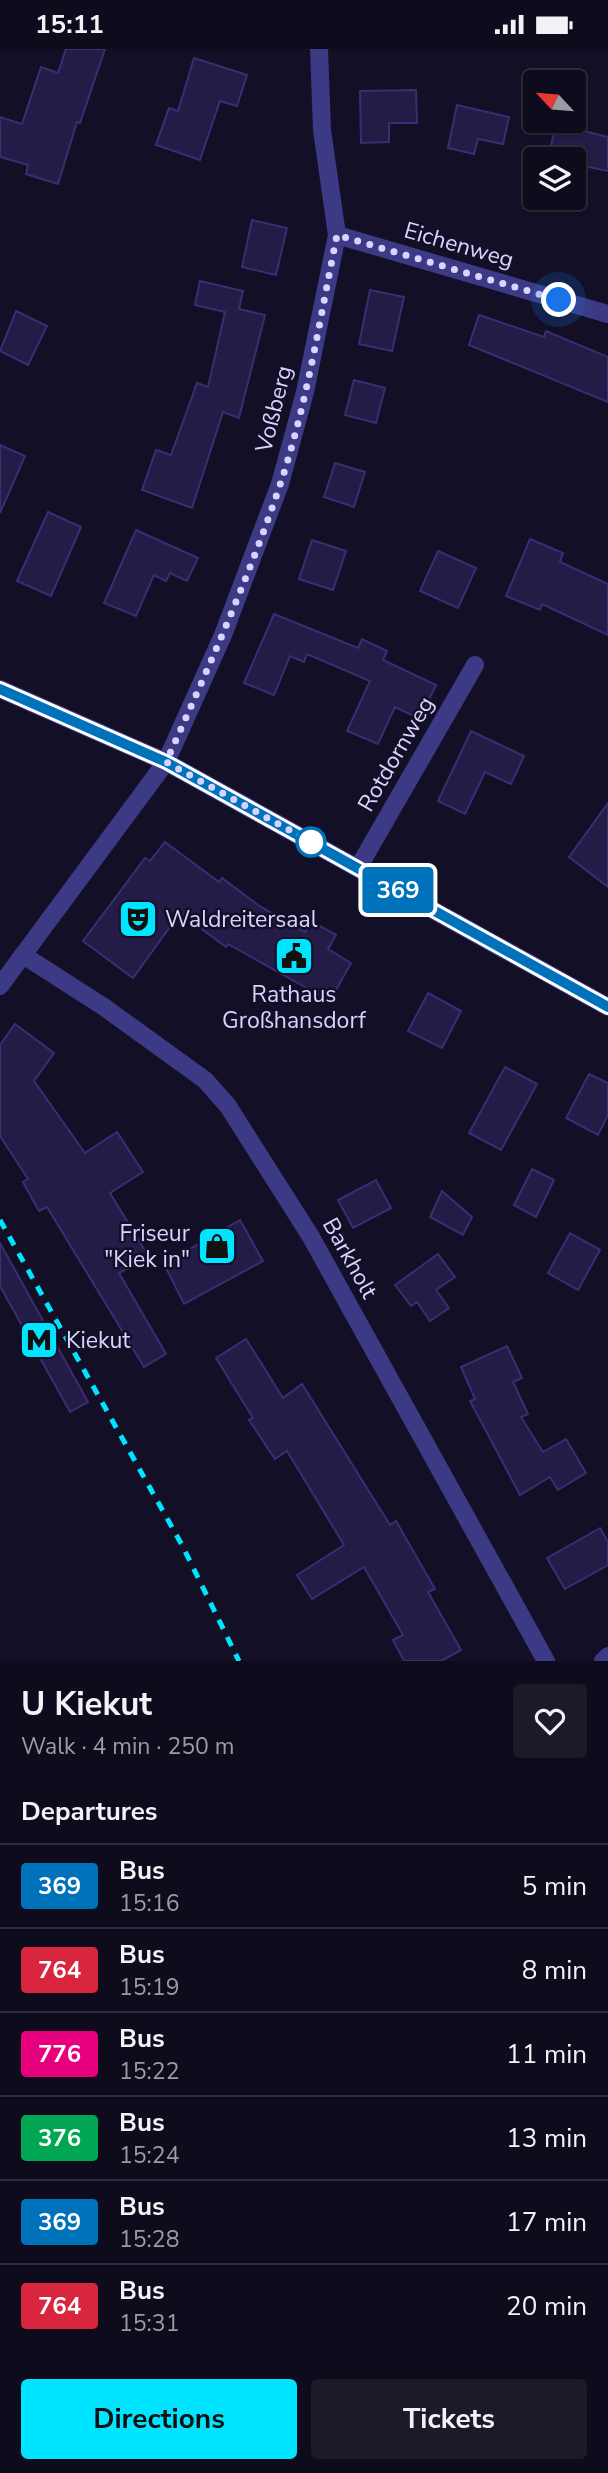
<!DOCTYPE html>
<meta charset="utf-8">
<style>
:root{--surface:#0e0b1c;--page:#1c1929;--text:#f1f3f6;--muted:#9b9ba3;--line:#2e2b3b;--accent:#00e5ff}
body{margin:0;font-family:"Nunito Sans",sans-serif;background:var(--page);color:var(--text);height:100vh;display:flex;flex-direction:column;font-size:26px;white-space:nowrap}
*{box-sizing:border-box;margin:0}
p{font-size:23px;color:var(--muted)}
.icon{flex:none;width:38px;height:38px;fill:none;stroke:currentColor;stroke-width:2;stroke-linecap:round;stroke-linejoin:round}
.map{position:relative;height:1612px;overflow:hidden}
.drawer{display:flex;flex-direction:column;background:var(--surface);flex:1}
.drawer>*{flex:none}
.badge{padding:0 14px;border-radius:5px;font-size:24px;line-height:46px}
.needle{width:46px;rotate:296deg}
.buttons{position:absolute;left:523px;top:21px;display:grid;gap:14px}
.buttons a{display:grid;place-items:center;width:63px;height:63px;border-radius:7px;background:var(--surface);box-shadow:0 2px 5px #0004,0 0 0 2px var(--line);font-size:35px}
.you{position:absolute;width:35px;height:35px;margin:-18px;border:5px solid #fff;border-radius:50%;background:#1a73e8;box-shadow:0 0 0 10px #1a73e833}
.map>.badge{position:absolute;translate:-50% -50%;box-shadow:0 0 0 4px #fff}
h2{padding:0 21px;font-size:26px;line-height:63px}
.round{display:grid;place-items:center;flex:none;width:74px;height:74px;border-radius:7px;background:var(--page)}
.headline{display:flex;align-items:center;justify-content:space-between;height:119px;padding:0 21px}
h1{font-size:33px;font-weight:700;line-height:52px}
.action{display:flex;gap:14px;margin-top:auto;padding:14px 21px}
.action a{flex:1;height:80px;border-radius:7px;background:var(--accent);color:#111;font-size:28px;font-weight:700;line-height:80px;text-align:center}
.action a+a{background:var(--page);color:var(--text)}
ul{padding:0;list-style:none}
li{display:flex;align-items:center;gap:21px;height:84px;padding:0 21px;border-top:2px solid var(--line)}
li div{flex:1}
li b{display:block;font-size:26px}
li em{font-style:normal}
li .badge{min-width:77px;font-weight:700;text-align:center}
.status{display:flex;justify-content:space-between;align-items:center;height:49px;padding:0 35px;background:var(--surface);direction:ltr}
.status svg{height:19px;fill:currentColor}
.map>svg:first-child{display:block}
.building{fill:#241b47;stroke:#3b2d73;stroke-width:2}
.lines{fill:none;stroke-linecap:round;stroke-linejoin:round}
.minor{stroke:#3d3a85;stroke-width:18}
.rail{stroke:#00e5ff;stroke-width:5;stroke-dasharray:10 9;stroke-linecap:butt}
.line-casing{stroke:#fff;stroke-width:16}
.line{stroke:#0072bc;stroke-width:10}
.walk{stroke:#d9d4ff;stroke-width:7;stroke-dasharray:0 12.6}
.stop-dot{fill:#fff;stroke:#0072bc;stroke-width:3.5}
.labels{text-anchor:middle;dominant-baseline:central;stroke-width:5;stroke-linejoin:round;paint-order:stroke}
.street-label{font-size:23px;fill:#d9d4ff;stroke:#130f26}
.poi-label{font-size:23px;fill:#d9d4ff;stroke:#130f26;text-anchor:start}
</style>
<div class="status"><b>15:11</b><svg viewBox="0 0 49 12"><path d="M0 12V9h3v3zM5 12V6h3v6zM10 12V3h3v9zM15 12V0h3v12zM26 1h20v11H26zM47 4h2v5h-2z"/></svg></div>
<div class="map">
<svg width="608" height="1612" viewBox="0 0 608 1612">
<rect width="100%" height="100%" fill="#130f26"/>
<g class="building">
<polygon points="66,0 105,0 80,74 77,73 58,135 26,125 28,116 0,108 0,68 22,75 41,18 58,24"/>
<polygon points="194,9 247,26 237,57 220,52 200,111 156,96 169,59 178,62"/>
<polygon points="416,41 417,74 389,74 389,93 361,94 360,42"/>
<polygon points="457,56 509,68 503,95 478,90 474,105 448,99"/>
<polygon points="556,75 608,88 608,122 574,115 574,110 548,110"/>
<polygon points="252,171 287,179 276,226 242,218"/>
<polygon points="200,232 243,242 239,260 265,266 239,369 223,363 192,459 142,441 156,401 171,406 197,334 208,338 225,263 195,256"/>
<polygon points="370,241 404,248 392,302 359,295"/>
<polygon points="16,262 47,277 28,316 0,302"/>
<polygon points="479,266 544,288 546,282 608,308 608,353 469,296"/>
<polygon points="354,331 385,339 376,374 345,366"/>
<polygon points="0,396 25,407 0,464"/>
<polygon points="335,414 365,423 354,458 324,448"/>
<polygon points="48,463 81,478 51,547 17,532"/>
<polygon points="136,481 198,509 187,532 170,524 166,532 154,526 136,567 104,554"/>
<polygon points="530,490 563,504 560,513 608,535 608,586 542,555 540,561 506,547"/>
<polygon points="312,491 346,502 333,541 299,530"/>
<polygon points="438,502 476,519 458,559 420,542"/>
<polygon points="274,565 358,599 362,590 387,602 383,611 436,636 420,670 395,658 378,695 347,682 370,632 307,605 304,613 290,607 274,646 244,634"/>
<polygon points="471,682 524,707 511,735 485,723 465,765 438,752"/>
<polygon points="608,754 608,838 569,808"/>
<polygon points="165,793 219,833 222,829 258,856 305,883 311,872 336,886 328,900 351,914 330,952 228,895 226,898 180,864 133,929 83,892 145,809 150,812"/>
<polygon points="428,944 461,962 442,999 408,982"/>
<polygon points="15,975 54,1004 34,1032 85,1104 117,1083 143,1123 110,1144 149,1208 119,1224 166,1305 144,1318 47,1158 39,1162 23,1133 28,1130 0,1087 0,996"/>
<polygon points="505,1018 537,1035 501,1101 469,1084"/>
<polygon points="589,1025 608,1034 608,1066 598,1086 566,1069"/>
<polygon points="532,1120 554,1131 536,1168 514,1156"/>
<polygon points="376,1131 391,1159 353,1179 338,1151"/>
<polygon points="442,1142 472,1168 463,1186 430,1168"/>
<polygon points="240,1171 263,1212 184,1255 164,1215"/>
<polygon points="570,1184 600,1201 578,1241 548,1224"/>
<polygon points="0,1194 88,1353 70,1363 0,1237"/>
<polygon points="438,1205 455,1228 436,1241 449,1259 430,1272 417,1253 411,1257 395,1236"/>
<polygon points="246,1290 283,1349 302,1335 390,1476 396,1472 435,1540 428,1543 461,1601 441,1612 404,1612 393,1591 403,1586 364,1518 312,1550 297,1526 344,1496 287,1402 275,1410 249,1371 253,1369 216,1309"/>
<polygon points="507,1297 522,1329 513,1333 528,1365 521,1368 543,1403 566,1390 586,1424 558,1441 550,1428 520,1446 470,1352 475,1350 461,1318"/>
<polygon points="600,1479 608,1493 608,1516 565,1540 547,1509"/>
</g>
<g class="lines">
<g class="minor">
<polyline points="337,186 608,265"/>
<polyline points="0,640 166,713 608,958"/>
<polyline points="358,819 475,616"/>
<polyline points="23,906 104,958 205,1031 228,1057 311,1188 546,1612"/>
<polyline points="0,937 166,713 223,586 280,435 305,343 337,186 322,81 319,0"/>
<polyline points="603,1612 608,1607"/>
</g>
<polyline class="rail" points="0,1171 182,1496 239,1612"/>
</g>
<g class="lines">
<g class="line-casing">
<polyline id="line" points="0,640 166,713 608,958"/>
</g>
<use href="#line" class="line"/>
<path class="walk" d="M311 793 166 713C207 622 248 531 280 436 307 355 320 269 337 186L559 251"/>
</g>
<defs>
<g id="theatre-square" transform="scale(2.0125)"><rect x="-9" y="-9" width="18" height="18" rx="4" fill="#00e5ff" stroke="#130f26"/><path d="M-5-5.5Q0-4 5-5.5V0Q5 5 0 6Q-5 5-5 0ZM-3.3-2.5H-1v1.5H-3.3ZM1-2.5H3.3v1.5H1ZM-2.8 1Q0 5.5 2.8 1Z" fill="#111"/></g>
<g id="civic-square" transform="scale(2.0125)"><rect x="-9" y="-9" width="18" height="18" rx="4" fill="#00e5ff" stroke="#130f26"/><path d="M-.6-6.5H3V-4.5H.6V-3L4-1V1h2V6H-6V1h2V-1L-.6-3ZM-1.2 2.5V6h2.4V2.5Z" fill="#111"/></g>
<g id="shop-square" transform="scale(2.0125)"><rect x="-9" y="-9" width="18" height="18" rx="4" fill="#00e5ff" stroke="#130f26"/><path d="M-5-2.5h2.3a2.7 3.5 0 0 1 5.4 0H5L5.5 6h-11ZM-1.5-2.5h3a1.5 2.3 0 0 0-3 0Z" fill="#111"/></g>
<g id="metro-square" transform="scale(2.0125)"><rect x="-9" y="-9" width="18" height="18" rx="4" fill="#00e5ff" stroke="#130f26"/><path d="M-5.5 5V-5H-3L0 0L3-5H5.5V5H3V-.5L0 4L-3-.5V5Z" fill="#111"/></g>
</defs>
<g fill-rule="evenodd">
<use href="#theatre-square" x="138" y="870"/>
<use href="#civic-square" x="294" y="907"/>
<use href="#shop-square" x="217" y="1197"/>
<use href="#metro-square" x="39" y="1291"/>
</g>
<circle class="stop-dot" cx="311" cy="793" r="14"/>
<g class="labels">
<g class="street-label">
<text transform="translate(459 196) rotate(16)">Eichenweg</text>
<text transform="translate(274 360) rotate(-76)">Voßberg</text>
<text transform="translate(396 705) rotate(-60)">Rotdornweg</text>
<text transform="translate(350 1209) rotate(61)">Barkholt</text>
</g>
<g class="poi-label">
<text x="165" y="870">Waldreitersaal</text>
<text x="294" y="945" text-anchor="middle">Rathaus<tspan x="294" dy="26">Großhansdorf</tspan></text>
<text x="190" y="1184" text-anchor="end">Friseur<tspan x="190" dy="26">"Kiek in"</tspan></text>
<text x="66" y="1291">Kiekut</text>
</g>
</g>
</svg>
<div class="buttons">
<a><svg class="needle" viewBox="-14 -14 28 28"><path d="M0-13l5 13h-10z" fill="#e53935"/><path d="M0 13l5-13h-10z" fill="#9b9ba3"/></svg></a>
<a><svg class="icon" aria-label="layers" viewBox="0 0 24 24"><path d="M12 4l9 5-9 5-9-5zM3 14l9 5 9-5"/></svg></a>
</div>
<div class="you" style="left:559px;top:251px"></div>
<b class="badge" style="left:398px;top:841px;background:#0072bc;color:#fff">369</b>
</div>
<section class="drawer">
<div class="headline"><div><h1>U Kiekut</h1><p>Walk · 4 min · 250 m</p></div><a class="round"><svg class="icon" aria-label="heart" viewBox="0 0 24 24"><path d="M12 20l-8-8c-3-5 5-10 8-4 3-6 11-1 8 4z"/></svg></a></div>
<h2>Departures</h2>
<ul>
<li><span class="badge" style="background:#0072bc;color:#fff">369</span><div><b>Bus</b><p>15:16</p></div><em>5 min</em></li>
<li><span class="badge" style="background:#d7263d;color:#fff">764</span><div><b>Bus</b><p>15:19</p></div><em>8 min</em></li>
<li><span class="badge" style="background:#e6007e;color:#fff">776</span><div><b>Bus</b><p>15:22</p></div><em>11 min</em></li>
<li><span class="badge" style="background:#00a651;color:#fff">376</span><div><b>Bus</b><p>15:24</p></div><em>13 min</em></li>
<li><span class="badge" style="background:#0072bc;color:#fff">369</span><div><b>Bus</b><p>15:28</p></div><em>17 min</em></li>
<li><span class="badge" style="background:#d7263d;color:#fff">764</span><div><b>Bus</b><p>15:31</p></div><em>20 min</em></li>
</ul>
<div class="action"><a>Directions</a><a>Tickets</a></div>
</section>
